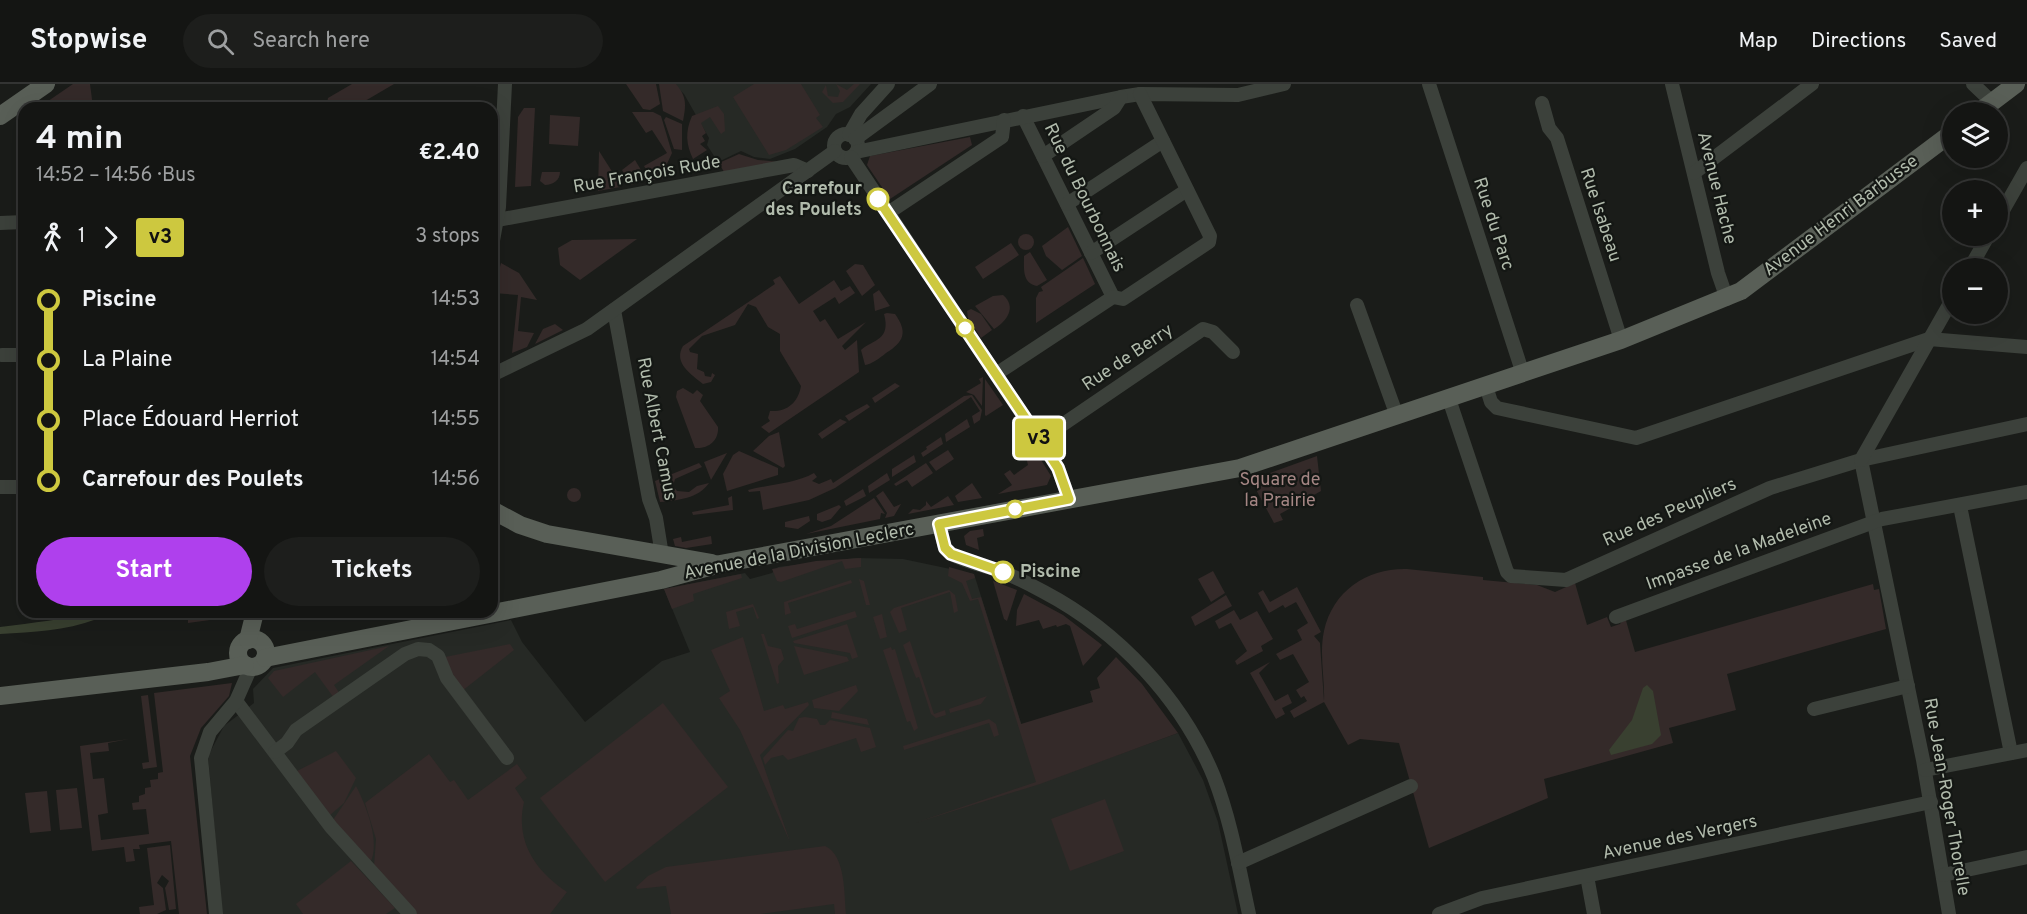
<!DOCTYPE html>
<meta charset="utf-8">
<style>
:root{--surface:#141513;--page:#1d1e1c;--text:#f1f3f6;--muted:#9d9fa0;--line:#333433;--accent:#af40ed}
body{margin:0;font-family:Overpass,sans-serif;background:var(--page);color:var(--text);height:100vh;display:flex;flex-direction:column;font-size:22px;white-space:nowrap}
*{box-sizing:border-box;margin:0}
p{font-size:20px;color:var(--muted)}
.icon{flex:none;width:33px;height:33px;fill:none;stroke:currentColor;stroke-width:2;stroke-linecap:round;stroke-linejoin:round}
.map{position:relative;flex:1;overflow:hidden}
.sheet{position:absolute;left:18px;top:18px;width:480px;height:516px;display:flex;flex-direction:column;background:var(--surface);border-radius:18px;box-shadow:0 6px 24px #0002,0 0 0 2px var(--line)}
.sheet>*{flex:none}
.badge{padding:0 12px;border-radius:4px;font-size:21px;line-height:39px}
.tools{position:absolute;left:1942px;top:18px;display:grid;gap:12px}
.tools a{display:grid;place-items:center;width:66px;height:66px;border-radius:50%;background:var(--surface);box-shadow:0 6px 24px #0002,0 0 0 2px var(--line);font-size:30px}
.map>.badge{position:absolute;translate:-50% -50%;box-shadow:0 0 0 3px #fff}
.legs{display:flex;align-items:center;gap:9px;height:66px;padding:0 18px;font-size:20px}
.legs p{margin-inline-start:auto}
.overview{display:flex;align-items:center;justify-content:space-between;height:102px;padding:0 18px}
h1{font-size:33px;font-weight:700;line-height:45px}
.cta{display:flex;gap:12px;margin-top:auto;padding:12px 18px}
.cta a{flex:1;height:69px;border-radius:36px;background:var(--accent);color:#fff;font-size:24px;font-weight:700;line-height:69px;text-align:center}
.cta a+a{background:var(--page);color:var(--text)}
ul{padding:0 18px;list-style:none}
li{display:flex;align-items:center;gap:21px;height:60px;font-size:22px}
li i{display:grid;place-items:center;width:9px;height:100%;margin:0 8px;background:currentColor}
li i::after{content:'';width:15px;height:15px;margin:-8px;border:4px solid;border-radius:50%;background:var(--surface)}
li p{margin-inline-start:auto}
li:first-child i{background:linear-gradient(#0000 50%,currentColor 0)}
li:last-child i{background:linear-gradient(currentColor 50%,#0000 0)}
header{display:flex;align-items:center;gap:36px;box-sizing:border-box;height:84px;padding:0 30px;background:var(--surface);border-bottom:2px solid var(--line)}
header strong{font-size:28px}
nav{display:flex;gap:33px;margin-inline-start:auto;font-size:21px}
.search{width:420px;height:54px;background:var(--page);display:flex;align-items:center;gap:15px;box-sizing:border-box;padding:0 21px;border-radius:33px;color:var(--muted);font-size:22px}
.map>svg:first-child{display:block}
.built{fill:#262925}
.green{fill:#342a29}
.water{fill:#394030}
.lines{fill:none;stroke-linecap:round;stroke-linejoin:round}
.minor{stroke:#3c413b;stroke-width:14}
.major{stroke:#595f57;stroke-width:18}
.line-1-casing{stroke:#fff;stroke-width:14}
.line-1{stroke:#cdc83f;stroke-width:9}
.stop-1-dot{fill:#fff;stroke:#cdc83f;stroke-width:3}
.labels{text-anchor:middle;dominant-baseline:central;stroke-width:4.5;stroke-linejoin:round;paint-order:stroke}
.street-label{font-size:18px;fill:#b1bbac;stroke:#141714}
.stop-label{font-size:18px;font-weight:bold;fill:#b1bbac;stroke:#141714;text-anchor:end}
.park-label{font-size:18px;fill:#a58684;stroke:#141714}
</style>
<header>
<strong>Stopwise</strong>
<div class="search"><svg class="icon" aria-label="search" viewBox="0 0 24 24"><circle cx="10" cy="10" r="6"/><path d="M15 15l6 6"/></svg>Search here</div>
<nav><a>Map</a><a>Directions</a><a>Saved</a></nav>
</header>
<div class="map">
<svg width="2027" height="830" viewBox="0 0 2027 830">
<rect width="100%" height="100%" fill="#1a1c19"/>
<g class="built">
<polygon points="674,0 871,0 850,23 836,30 827,43 795,65 770,75 754,73 741,67 718,78 707,61 709,54 684,10"/>
<polygon points="856,474 903,475 974,490 1040,699 1178,649 1203,696 1218,738 1238,830 222,830 208,672 224,642 254,619 253,605 273,584 511,536 522,558 585,638 662,577 690,568 664,505 745,489 750,495 772,489 778,483"/>
</g>
<g class="green">
<polygon points="73,0 90,0 93,23 38,24"/>
<polygon points="352,0 394,0 353,24 326,24 328,14"/>
<polygon points="626,0 656,0 660,20 650,26 643,25"/>
<path d="M659 0H676C687 13 686 21 683 37L663 27Z"/>
<polygon points="754,0 801,0 820,31 816,34 823,43 786,66 769,71 733,13"/>
<polygon points="836,0 847,6 854,0 860,0 843,18 833,19 822,8 826,1 828,12 838,13 840,7"/>
<path d="M718 22 724 30 725 47 721 50 710 33 701 39 706 49 702 52 705 57 700 60 707 66 693 75C686 60 685 48 692 32Z"/>
<polygon points="524,24 535,24 531,102 515,103 518,33"/>
<polygon points="632,28 653,28 661,32 672,69 665,84 664,94 653,96 644,82 667,69 652,46 646,49"/>
<polygon points="550,31 580,33 578,62 549,60"/>
<polygon points="666,33 682,40 682,66 674,65 664,36"/>
<polygon points="970,53 972,61 890,115 867,81 870,72"/>
<polygon points="599,67 620,100 620,103 598,107"/>
<polygon points="739,70 758,76 780,78 724,88 719,79"/>
<polygon points="635,76 647,96 631,101 622,86"/>
<path d="M542 88H560C560 96 553 101 545 101L540 97Z"/>
<polygon points="1068,143 1082,172 1062,186 1046,172 1042,162"/>
<circle cx="1026" cy="158" r="8"/>
<polygon points="637,155 580,196 560,181 558,164 572,156"/>
<polygon points="1011,159 1019,171 983,195 975,183"/>
<path d="M1030 168 1047 196 1037 202C1022 199 1024 185 1024 172Z"/>
<polygon points="1083,174 1095,200 1036,239 1036,214 1039,208 1043,207 1041,203"/>
<polygon points="501,179 519,189 537,216 521,213 518,247 534,249 527,263 512,269 518,211 493,209"/>
<polygon points="855,180 863,181 875,201 862,212 846,187"/>
<path d="M780 192 799 220 834 196 841 207 850 202 855 209 839 220 835 213 813 227 820 238 825 235 838 255 866 238 842 262 845 266 857 256 859 288 769 349 761 343 770 337 768 334 770 327C787 328 798 319 801 302L780 267V250L768 243 756 223 748 220 735 241 702 252 689 265 690 268 698 270 697 285 704 288 705 292 711 293 712 289 715 291 711 298 703 300C691 290 673 279 683 262L775 200 773 196Z"/>
<polygon points="879,206 890,222 875,227 873,210"/>
<path d="M1003 211C1017 223 1007 237 994 245L975 222 993 212Z"/>
<polygon points="971,225 981,230 992,246 981,254 968,234 967,227"/>
<path d="M887 229 895 230C908 248 904 258 886 269 880 274 872 280 865 281L861 266C874 255 891 256 884 230Z"/>
<polygon points="555,240 563,246 535,260 543,245"/>
<polygon points="983,293 982,322 974,311 966,308 981,299 979,295"/>
<polygon points="985,295 1003,321 986,332 985,331"/>
<polygon points="895,299 900,302 875,319 872,314"/>
<path d="M683 304 693 310 697 306 703 311 700 317 718 343C719 357 708 365 695 364L676 313 677 307Z"/>
<path d="M972 311 982 326 980 336 974 340 972 332 980 327 971 313 835 404 809 416 763 426 760 407 749 408 748 406C770 400 795 400 814 389L817 393 812 397 819 400 831 395 833 399 964 312Z"/>
<polygon points="867,320 870,323 849,337 845,332"/>
<polygon points="840,335 847,338 822,355 818,350"/>
<polygon points="967,335 970,343 946,358 945,350"/>
<polygon points="779,348 785,382 783,384 753,367 769,352"/>
<polygon points="941,353 943,360 923,373 921,369 927,365 926,363"/>
<polygon points="948,366 954,375 936,387 929,378"/>
<polygon points="739,367 778,384 778,391 727,407 723,390 733,371"/>
<polygon points="727,369 711,396 704,378"/>
<polygon points="914,371 916,378 892,393 892,385"/>
<polygon points="1028,371 1038,371 1051,392 1047,401 998,410 1012,401 1004,390 1010,386 1014,391 1028,381 1026,373"/>
<polygon points="1317,372 1321,407 1280,430 1283,436 1274,439 1253,400 1253,395"/>
<path d="M699 379 702 383 675 395 673 402 677 407 689 408 697 402 709 399C698 415 678 416 660 418L655 397Z"/>
<polygon points="926,379 933,389 912,403 907,396 896,402 894,400"/>
<polygon points="887,389 890,396 869,409 868,402"/>
<polygon points="972,399 982,414 958,418 955,412"/>
<circle cx="574" cy="411" r="7"/>
<polygon points="863,405 866,412 846,422 844,417"/>
<polygon points="883,407 894,423 901,420 894,432 885,434 887,429 876,412"/>
<polygon points="732,412 733,426 693,431 692,428 729,421 728,414"/>
<polygon points="948,412 954,421 908,430 913,425 920,426 926,421 926,417 931,423"/>
<polygon points="874,414 885,430 881,429 880,435 806,450 831,442"/>
<polygon points="839,421 841,423 831,435 822,438 817,436 817,430"/>
<polygon points="809,432 810,437 798,445 785,443 785,438"/>
<polygon points="983,445 984,452 977,454 979,466 966,461 964,452 970,447"/>
<polygon points="711,452 712,460 686,464 675,462 673,455 681,453 682,458"/>
<polygon points="861,474 861,483 845,485 842,477 781,498 777,497 772,485 816,477"/>
<polygon points="949,483 974,490 975,494 966,497 972,515 981,513 1021,640 1093,618 1090,607 1100,604 1097,594 1116,573 1142,600 1178,649 1040,700 915,739 1036,698 978,515 970,517 962,499 948,492"/>
<path d="M1407 485 1483 493V496L1537 501 1555 508 1575 499 1587 541 1607 533 1611 543 1620 540 1625 533 1635 568 1873 500 1874 506 1879 505 1886 545 1727 590 1736 626 1669 644 1673 659 1544 695 1548 714 1429 764 1399 659 1360 655 1348 661 1324 618 1294 634 1290 627 1307 617 1304 612 1301 614 1296 606 1309 598 1293 570 1280 576 1276 570 1302 556 1297 546 1308 539 1296 518 1285 524 1283 521 1269 529 1258 509 1263 506 1270 518 1297 503 1321 548 1314 552 1320 559 1324 617C1325 595 1319 570 1324 547 1333 506 1368 484 1407 485Z"/>
<polygon points="1213,487 1225,509 1211,518 1198,495"/>
<polygon points="741,490 742,494 693,510 694,517 672,525 664,505"/>
<polygon points="859,495 864,497 870,521 866,521"/>
<polygon points="851,496 852,499 788,519 791,529 785,531 784,518"/>
<polygon points="993,497 1017,506 1007,537 1004,535"/>
<polygon points="949,506 955,511 958,527 954,529 950,508 901,524 907,546 899,549 890,528 894,524"/>
<polygon points="1024,510 1063,531 1102,561 1083,582 1070,542 1066,540 1057,543 1056,541 1043,545 1039,536 1016,542 1017,526"/>
<polygon points="1226,511 1232,522 1195,542 1191,533"/>
<polygon points="753,520 759,534 757,535 753,523 736,528 740,542 729,545 726,528"/>
<polygon points="1234,526 1240,536 1257,527 1273,555 1261,562 1263,567 1237,581 1235,577 1247,567 1231,539 1219,545 1215,537"/>
<polygon points="855,527 857,533 792,554 788,542 795,540 797,545"/>
<polygon points="190,528 217,528 210,536 188,539 188,530"/>
<polygon points="882,530 887,553 880,555 873,533"/>
<polygon points="847,540 858,573 852,575 850,569 794,559 793,557"/>
<polygon points="761,550 764,550 768,562 781,565 784,575 778,582 779,599 777,600"/>
<polygon points="743,553 764,627 783,621 785,625 808,618 809,621 760,671 790,758 740,646 719,614 730,607 711,566"/>
<polygon points="910,557 934,630 945,626 946,631 936,634 931,630 919,593 916,594 903,561"/>
<polygon points="510,560 514,566 462,607 449,590 445,573"/>
<polygon points="389,562 334,601 340,610 334,614 315,588 283,613 268,594 274,587"/>
<polygon points="794,562 847,573 849,577 804,591"/>
<polygon points="891,563 892,566 895,565 918,644 914,647 910,637 907,638 883,566"/>
<polygon points="1270,578 1259,589 1275,617 1288,610 1292,619 1282,624 1285,630 1276,635 1250,589"/>
<polygon points="232,599 229,612 201,644 190,672 207,830 179,830 171,757 139,761 140,765 133,765 135,777 126,778 124,763 92,767 80,662 129,655 108,659 109,667 90,669 93,695 104,694 108,729 98,731 101,756 149,750 146,725 133,726 132,719 139,718 139,712 145,710 145,704 151,703 150,696 158,695 158,689 163,688 154,609"/>
<polygon points="856,601 858,607 839,627 814,624 812,616"/>
<polygon points="148,611 157,683 143,685 142,679 149,678 141,612"/>
<polygon points="987,612 981,620 950,629 949,625"/>
<polygon points="663,619 728,703 605,798 540,714"/>
<polygon points="832,628 867,635 869,641 831,634"/>
<polygon points="805,633 817,635 820,641 825,641 830,636 870,644 876,663 861,668 856,654 788,676 783,671 771,674 765,681 763,674 788,646 793,647 799,634"/>
<polygon points="989,635 996,640 999,651 994,653 989,639 904,666 903,662"/>
<polygon points="336,667 356,694 344,719 330,731 297,687"/>
<path d="M429 670 450 698 454 696 468 716 517 680 527 694 515 704 524 718C515 757 535 787 567 808L550 830H417L374 782 376 755 365 719Z"/>
<path d="M356 702C366 721 381 759 370 779L333 736Z"/>
<polygon points="77,704 82,744 60,746 56,706"/>
<polygon points="47,707 51,747 30,749 25,709"/>
<polygon points="1105,715 1124,767 1070,787 1051,735"/>
<polygon points="170,761 176,825 169,826 165,804 169,797 162,791 157,799 163,804 166,826 157,830 140,830 139,823 154,821 147,764"/>
<path d="M825 762C846 771 844 811 846 830H835L834 820 761 830H671L666 802 637 805 636 803 648 792 666 783Z"/>
<polygon points="351,777 395,824 386,830 303,830 296,820"/>
</g>
<g class="water">
<path d="M97 528 100 531 97 535C64 547 34 548 0 550V543C33 539 64 535 97 528Z"/>
<polygon points="1647,601 1653,607 1661,651 1652,660 1611,671 1609,666 1632,636 1643,604"/>
</g>
<g class="lines">
<g class="minor">
<polyline points="1429,0 1523,290"/>
<polyline points="1672,0 1718,189 1727,215"/>
<polyline points="1973,0 1992,18"/>
<polyline points="1542,19 1549,44 1557,54 1621,256"/>
<polyline points="1023,32 1113,213"/>
<circle cx="846" cy="62" r="12"/>
<polyline points="849,51 861,30 888,0"/>
<polyline points="855,55 930,0"/>
<polyline points="856,68 1121,13 1140,10 1238,11 1284,0"/>
<polyline points="1043,72 1114,24 1121,13"/>
<polyline points="851,73 1058,384 1069,415"/>
<polyline points="1694,89 1812,0"/>
<polyline points="1067,120 1163,57"/>
<polyline points="888,129 1002,53 1004,36"/>
<polyline points="1998,135 2027,84"/>
<polyline points="492,137 794,81 808,87"/>
<polyline points="0,139 24,138"/>
<polyline points="492,162 499,123 505,0"/>
<polyline points="1091,169 1187,106"/>
<polyline points="1970,184 1988,152"/>
<polyline points="1357,221 1397,332"/>
<polyline points="614,226 649,415 656,434 662,471"/>
<polyline points="2,271 24,271"/>
<polyline points="996,290 1113,213 1123,215 1209,158 1210,152 1140,10"/>
<polyline points="492,291 587,245 835,67"/>
<polyline points="1486,302 1491,318 1497,324 1636,354 1929,255 2027,263"/>
<polyline points="1449,315 1507,488 1511,492 1566,496 1770,404 1861,376 2027,340"/>
<polyline points="1040,356 1203,245 1213,248 1233,268"/>
<polyline points="1861,376 1923,676 1949,830"/>
<polyline points="1861,376 1953,214"/>
<polyline points="0,403 24,403"/>
<polyline points="1960,422 2011,669"/>
<path d="M939 440 945 464 951 470C967 479 986 482 1003 488 1017 494 1031 501 1044 508 1118 547 1182 615 1214 693 1231 737 1239 784 1249 830"/>
<polyline points="1616,533 1882,435 2027,408"/>
<polyline points="236,617 331,743 410,830"/>
<polyline points="1814,625 1908,602"/>
<polyline points="275,668 287,659 296,646 405,570 418,565 429,566 438,572 447,594 507,674"/>
<polyline points="1925,686 2027,666"/>
<polyline points="1238,779 1411,702"/>
<polyline points="1943,791 2027,773"/>
<polyline points="1587,792 1594,830"/>
<polyline points="216,830 201,674 210,648 236,617 251,583"/>
<polyline points="1439,830 1482,814 1931,718"/>
</g>
<g class="major">
<polyline points="1979,28 2016,0"/>
<polyline points="0,32 46,0"/>
<polyline points="492,426 520,441 547,450 712,479"/>
<circle cx="252" cy="569" r="14"/>
<polyline points="248,556 255,528"/>
<polyline points="265,574 661,496 720,480 1240,384 1621,256 1741,207 1953,48"/>
<polyline points="0,612 208,588 245,581"/>
</g>
</g>
<g class="lines">
<g class="line-1-casing">
<polyline id="line-1" points="878,115 1040,356 1058,384 1069,415 939,440 945,464 951,470 1003,488"/>
</g>
<use href="#line-1" class="line-1"/>
</g>
<g class="stop-1-dot">
<circle cx="878" cy="115" r="10"/>
<circle cx="965" cy="244" r="8"/>
<circle cx="1015" cy="425" r="8"/>
<circle cx="1003" cy="488" r="10"/>
</g>
<g class="labels">
<g class="street-label">
<text transform="translate(647 91) rotate(-10)">Rue François Rude</text>
<text transform="translate(1716 104) rotate(76)">Avenue Hache</text>
<text transform="translate(1084 114) rotate(64)">Rue du Bourbonnais</text>
<text transform="translate(1600 131) rotate(72)">Rue Isabeau</text>
<text transform="translate(1841 132) rotate(-37)">Avenue Henri Barbusse</text>
<text transform="translate(1493 140) rotate(72)">Rue du Parc</text>
<text transform="translate(1128 274) rotate(-34)">Rue de Berry</text>
<text transform="translate(656 345) rotate(79)">Rue Albert Camus</text>
<text transform="translate(1670 429) rotate(-24)">Rue des Peupliers</text>
<text transform="translate(799 468) rotate(-11)">Avenue de la Division Leclerc</text>
<text transform="translate(1739 468) rotate(-20)">Impasse de la Madeleine</text>
<text transform="translate(1946 713) rotate(80)">Rue Jean-Roger Thorelle</text>
<text transform="translate(1680 754) rotate(-12)">Avenue des Vergers</text>
</g>
<g class="stop-label">
<text x="862" y="105">Carrefour<tspan x="862" dy="21">des Poulets</tspan></text>
<text x="1020" y="488" text-anchor="start">Piscine</text>
</g>
<g class="park-label">
<text x="1280" y="396">Square de<tspan x="1280" dy="21">la Prairie</tspan></text>
</g>
</g>
</svg>
<div class="tools">
<a><svg class="icon" aria-label="layers" viewBox="0 0 24 24"><path d="M12 4l9 5-9 5-9-5zM3 14l9 5 9-5"/></svg></a>
<a>+</a>
<a>−</a>
</div>
<b class="badge" style="left:1039px;top:354px;background:#cdc83f;color:#111">v3</b>
<section class="sheet">
<div class="overview"><div><h1>4 min</h1><p>14:52 – 14:56 · Bus</p></div><b>€2.40</b></div>
<div class="legs"><svg class="icon" aria-label="walk" viewBox="0 0 24 24"><circle cx="13" cy="4" r="2"/><path d="M13 8l-2 6 4 7M11 14l-3 7M7 12l3-4h3l4 4"/></svg>1<svg class="icon" aria-label="forward" viewBox="0 0 24 24"><path d="M9 5l7 7-7 7"/></svg><b class="badge" style="background:#cdc83f;color:#111">v3</b><p>3 stops</p></div>
<ul>
<li><i style="color:#cdc83f"></i><b>Piscine</b><p>14:53</p></li>
<li><i style="color:#cdc83f"></i><span>La Plaine</span><p>14:54</p></li>
<li><i style="color:#cdc83f"></i><span>Place Édouard Herriot</span><p>14:55</p></li>
<li><i style="color:#cdc83f"></i><b>Carrefour des Poulets</b><p>14:56</p></li>
</ul>
<div class="cta"><a>Start</a><a>Tickets</a></div>
</section>
</div>
